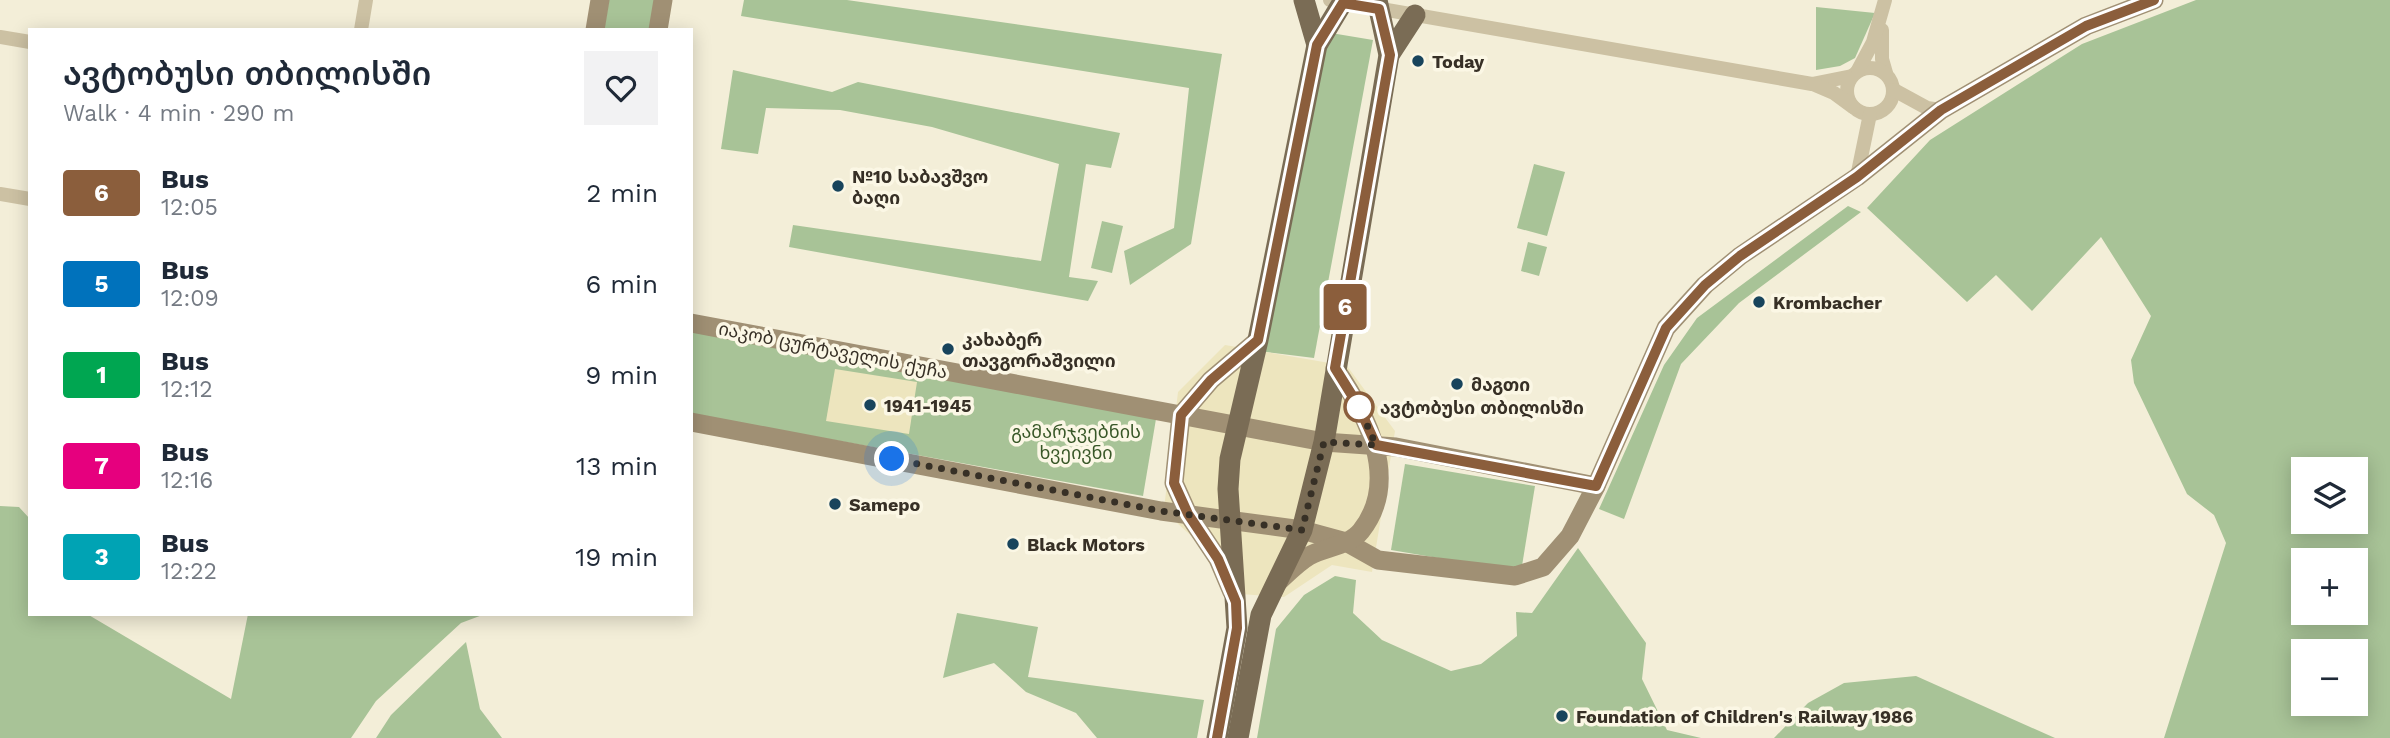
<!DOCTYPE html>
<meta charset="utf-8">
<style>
:root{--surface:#fff;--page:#f2f2f3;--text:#1f2937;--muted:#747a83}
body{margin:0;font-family:"Work Sans","Noto Sans Georgian",sans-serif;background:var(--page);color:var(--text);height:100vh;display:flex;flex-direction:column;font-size:26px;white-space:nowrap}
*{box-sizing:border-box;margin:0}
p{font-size:23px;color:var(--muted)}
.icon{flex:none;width:38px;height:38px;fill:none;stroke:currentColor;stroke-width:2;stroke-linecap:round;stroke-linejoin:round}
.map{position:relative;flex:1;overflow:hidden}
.details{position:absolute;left:28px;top:28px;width:665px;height:588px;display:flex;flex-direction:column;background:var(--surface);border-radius:0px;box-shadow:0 4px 18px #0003}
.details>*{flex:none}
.badge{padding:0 14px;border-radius:5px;font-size:24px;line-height:46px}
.controls{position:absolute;left:2291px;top:457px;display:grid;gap:14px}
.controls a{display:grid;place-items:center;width:77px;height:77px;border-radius:0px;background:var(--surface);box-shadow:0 4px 18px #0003;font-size:35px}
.you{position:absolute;width:35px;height:35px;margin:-18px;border:5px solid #fff;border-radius:50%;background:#1a73e8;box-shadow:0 0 0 10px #1a73e833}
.map>.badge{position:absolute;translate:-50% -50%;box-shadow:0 0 0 4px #fff}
.round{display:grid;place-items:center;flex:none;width:74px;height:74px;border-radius:0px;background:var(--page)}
.overview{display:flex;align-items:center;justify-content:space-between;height:119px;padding:0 35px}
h1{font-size:33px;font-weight:600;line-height:52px}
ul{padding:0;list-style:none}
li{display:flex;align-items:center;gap:21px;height:91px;padding:0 35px}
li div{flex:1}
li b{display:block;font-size:26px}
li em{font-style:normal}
li .badge{min-width:77px;font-weight:700;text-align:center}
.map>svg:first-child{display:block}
.green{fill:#a8c397;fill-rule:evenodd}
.plaza{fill:#ede5be}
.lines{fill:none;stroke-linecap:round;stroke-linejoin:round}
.street{stroke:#ccc1a3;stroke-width:14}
.secondary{stroke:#a09074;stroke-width:19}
.primary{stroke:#7a6c55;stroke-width:21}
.line-casing{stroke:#fff;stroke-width:16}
.line{stroke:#8b5e3c;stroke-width:10}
.walk{stroke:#373026;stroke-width:7;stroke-dasharray:0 12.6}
.poi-dot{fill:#18445c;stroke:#fbf7e5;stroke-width:2.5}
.stop-dot{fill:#fff;stroke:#8b5e3c;stroke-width:3.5}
.labels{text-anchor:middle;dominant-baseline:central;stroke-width:7;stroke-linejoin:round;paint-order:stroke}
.poi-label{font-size:18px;font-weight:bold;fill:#373026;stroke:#fbf7e5;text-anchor:start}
.street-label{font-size:18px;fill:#373026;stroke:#fbf7e5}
.stop-label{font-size:18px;font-weight:bold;fill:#373026;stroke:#fbf7e5;text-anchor:start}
.park-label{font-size:18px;fill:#385727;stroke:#fbf7e5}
</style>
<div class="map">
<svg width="2390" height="738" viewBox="0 0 2390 738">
<rect width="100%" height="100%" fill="#f3eed8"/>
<g class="green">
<polygon points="609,0 655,0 650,30 604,30"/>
<polygon points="744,0 847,0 1222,54 1191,244 1130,285 1124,251 1174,228 1189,88 741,16"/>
<path d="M2196 0H2390V738H2164L2226 543 2214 515 2187 494 2134 383 2131 360 2151 316 2101 237 2032 311 1996 275 1967 302 1867 208 1930 140 2082 44ZM2303 469H2356V522H2303ZM2303 560H2356V612H2303ZM2303 651H2356V704H2303Z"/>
<polygon points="1816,7 1875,13 1855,58 1840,66 1816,70"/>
<polygon points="1325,32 1373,40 1314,358 1258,351"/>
<polygon points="733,70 832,92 858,82 1120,133 1111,168 1086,164 1069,277 1098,281 1088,301 789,247 793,225 1041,261 1059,164 932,127 840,110 766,108 758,154 721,149"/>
<polygon points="1534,164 1565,172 1547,236 1517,228"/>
<polygon points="1848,206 1861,212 1739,303 1681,364 1624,519 1599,509 1664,365 1697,318"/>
<polygon points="1102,221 1123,226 1112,273 1091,268"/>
<polygon points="1528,242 1547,247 1539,276 1521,271"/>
<polygon points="691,330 1157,413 1143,496 691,414"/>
<polygon points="1405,464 1535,486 1521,572 1391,550"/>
<polygon points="0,506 19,507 30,519 30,614 87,614 231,699 248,614 485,614 461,623 376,701 351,738 0,738"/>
<polygon points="1578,548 1646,643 1642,679 1667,730 1701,738 1257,738 1276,629 1304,595 1335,576 1356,580 1353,613 1382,640 1451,671 1481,664 1517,636 1516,612 1532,613"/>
<polygon points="957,613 1038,627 1028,677 1204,700 1197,738 1097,738 1076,713 1026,692 994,663 943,678"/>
<polygon points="466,642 480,709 502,738 376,738 391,715"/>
<polygon points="1916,676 2055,738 1774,738 1808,703 1844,683"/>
</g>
<g class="plaza">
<polygon points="1225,345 1347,366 1395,431 1372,572 1332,565 1284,597 1226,593 1198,542 1176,522 1163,517 1178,392"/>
<polygon points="835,369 917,382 909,434 826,421"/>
</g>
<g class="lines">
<g class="street">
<polyline points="1330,0 1812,84 1852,76"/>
<polyline points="361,30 366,0"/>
<polyline points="1882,30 1882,59 1886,73"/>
<polyline points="0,37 30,42"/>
<circle cx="1870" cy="91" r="23"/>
<polyline points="1858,70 1873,42 1885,0"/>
<polyline points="1813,84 1834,93 1853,107"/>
<polyline points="1894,90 1927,108 1941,110"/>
<polyline points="1857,177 1870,114"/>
<polyline points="0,194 30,199"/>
</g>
<g class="secondary">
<polyline points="595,30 600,0"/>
<polyline points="658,30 663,0"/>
<polyline points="691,323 1324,442 1396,447 1596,486"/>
<polyline points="691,422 1161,511 1302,530 1346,542 1378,560 1515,576 1543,567 1570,536 1596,486 1666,328 1705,285 1740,256 1857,177 1941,110 2086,26 2154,0"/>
<path d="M1276 584C1286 575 1297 563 1309 556 1325 547 1349 546 1361 531 1402 479 1365 412 1335 368"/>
<polyline points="1232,592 1218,559 1188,514 1174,483 1181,415 1211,380 1258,340"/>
</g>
<g class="primary">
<polyline points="1304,0 1317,45"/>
<polyline points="1389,55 1415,15"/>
<polyline points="1217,738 1237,628 1228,489 1230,459 1258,340 1317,45 1344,0"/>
<polyline points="1238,738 1261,615 1302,530 1324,442 1389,55 1377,0"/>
</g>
</g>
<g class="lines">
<g class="line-casing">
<polyline id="line" points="1217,738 1237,628 1236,602 1218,559 1188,514 1174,483 1181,415 1211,380 1258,340 1317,45 1343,3 1379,9 1390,55 1335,368 1358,405 1376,445 1596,486 1666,328 1705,285 1740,256 1857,177 1941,110 2086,26 2154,0"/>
</g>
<use href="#line" class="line"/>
<polyline class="walk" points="892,459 1161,511 1302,530 1324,442 1376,445 1359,407"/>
</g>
<g class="poi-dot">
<circle cx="1418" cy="61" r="7"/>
<circle cx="838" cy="186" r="7"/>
<circle cx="1759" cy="302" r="7"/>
<circle cx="948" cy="349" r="7"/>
<circle cx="1457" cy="384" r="7"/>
<circle cx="870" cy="405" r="7"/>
<circle cx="835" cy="504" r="7"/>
<circle cx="1013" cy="544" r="7"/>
<circle cx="1562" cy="716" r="7"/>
</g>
<circle class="stop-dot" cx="1359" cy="407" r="14"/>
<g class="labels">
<g class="poi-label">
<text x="1432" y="61">Today</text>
<text x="852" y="176">№10 საბავშვო<tspan x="852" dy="21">ბაღი</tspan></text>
<text x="1773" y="302">Krombacher</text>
<text x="962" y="339">კახაბერ<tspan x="962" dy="21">თავგორაშვილი</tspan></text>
<text x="1471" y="384">მაგთი</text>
<text x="884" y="405">1941-1945</text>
<text x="849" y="504">Samepo</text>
<text x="1027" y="544">Black Motors</text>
<text x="1576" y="716">Foundation of Children's Railway 1986</text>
</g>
<g class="street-label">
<text transform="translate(833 350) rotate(11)">იაკობ ცურტაველის ქუჩა</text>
</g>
<g class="stop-label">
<text x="1380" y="407">ავტობუსი თბილისში</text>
</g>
<g class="park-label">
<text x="1076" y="431">გამარჯვებნის<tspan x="1076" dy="21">ხვეივნი</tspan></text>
</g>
</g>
</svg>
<div class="controls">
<a><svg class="icon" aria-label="layers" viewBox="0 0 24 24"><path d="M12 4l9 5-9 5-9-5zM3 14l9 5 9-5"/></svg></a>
<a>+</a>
<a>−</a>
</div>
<div class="you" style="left:892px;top:459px"></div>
<b class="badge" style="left:1345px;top:307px;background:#8b5e3c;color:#fff">6</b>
<section class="details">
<div class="overview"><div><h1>ავტობუსი თბილისში</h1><p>Walk · 4 min · 290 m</p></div><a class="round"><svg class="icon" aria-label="heart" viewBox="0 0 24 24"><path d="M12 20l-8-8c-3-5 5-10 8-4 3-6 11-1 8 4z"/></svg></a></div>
<ul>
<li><span class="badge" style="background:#8b5e3c;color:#fff">6</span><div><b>Bus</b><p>12:05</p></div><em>2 min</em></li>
<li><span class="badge" style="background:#0072bc;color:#fff">5</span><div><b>Bus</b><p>12:09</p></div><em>6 min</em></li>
<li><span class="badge" style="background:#00a651;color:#fff">1</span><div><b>Bus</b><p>12:12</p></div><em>9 min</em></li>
<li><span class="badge" style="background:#e6007e;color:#fff">7</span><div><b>Bus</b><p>12:16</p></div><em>13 min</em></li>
<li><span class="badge" style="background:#00a3b4;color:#fff">3</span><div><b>Bus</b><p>12:22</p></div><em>19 min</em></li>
</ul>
</section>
</div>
